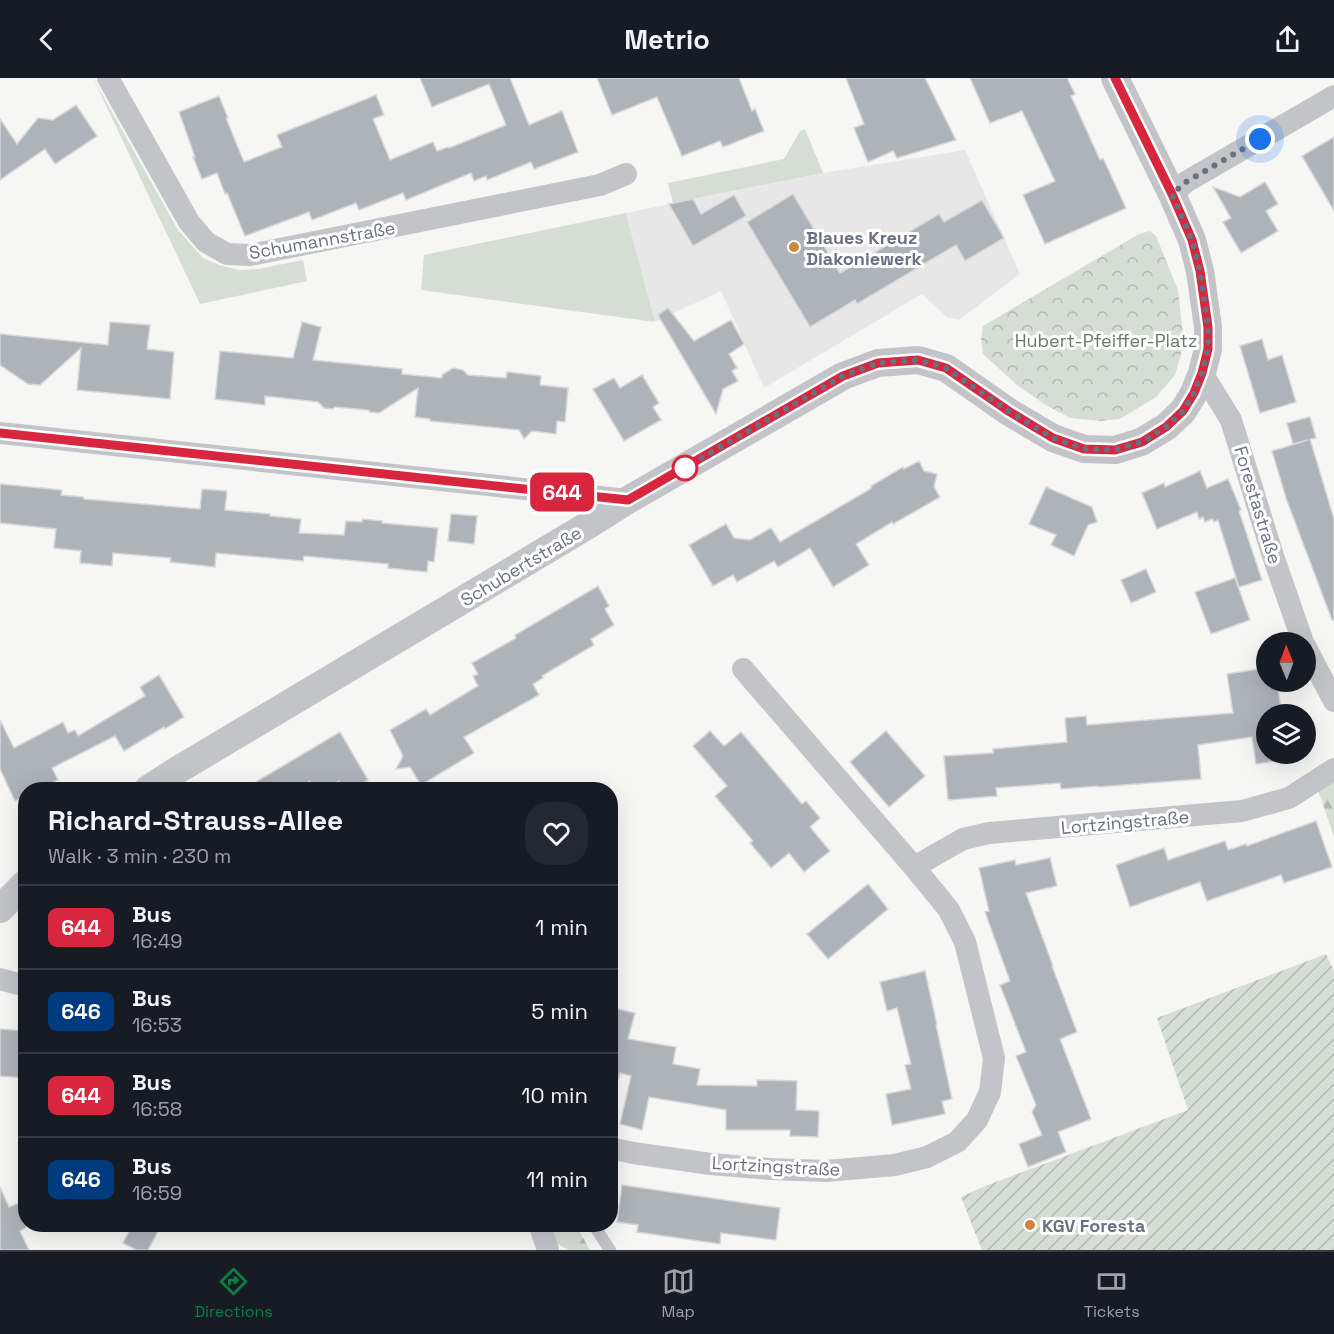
<!DOCTYPE html>
<meta charset="utf-8">
<style>
:root{--surface:#171b24;--page:#242831;--text:#f1f3f6;--muted:#9ea1a6;--line:#363941;--accent:#0b8043}
body{margin:0;font-family:"Space Grotesk",sans-serif;background:var(--page);color:var(--text);height:100vh;display:flex;flex-direction:column;font-size:22px;white-space:nowrap}
*{box-sizing:border-box;margin:0}
p{font-size:20px;color:var(--muted)}
.icon{flex:none;width:33px;height:33px;fill:none;stroke:currentColor;stroke-width:2;stroke-linecap:round;stroke-linejoin:round}
.map{position:relative;flex:1;overflow:hidden}
.side{position:absolute;left:18px;top:704px;width:600px;height:450px;display:flex;flex-direction:column;background:var(--surface);border-radius:24px;box-shadow:0 6px 24px #0002}
.side>*{flex:none}
.badge{padding:0 12px;border-radius:9px;font-size:21px;line-height:39px}
.needle{width:39px;rotate:359deg}
.controls{position:absolute;left:1256px;top:554px;display:grid;gap:12px}
.controls a{display:grid;place-items:center;width:60px;height:60px;border-radius:50%;background:var(--surface);box-shadow:0 6px 24px #0002;font-size:30px}
.you{position:absolute;width:30px;height:30px;margin:-15px;border:4px solid #fff;border-radius:50%;background:#1a73e8;box-shadow:0 0 0 9px #1a73e833}
.map>.badge{position:absolute;translate:-50% -50%;box-shadow:0 0 0 3px #fff}
.round{display:grid;place-items:center;flex:none;width:63px;height:63px;border-radius:24px;background:var(--page)}
.overview{display:flex;align-items:center;justify-content:space-between;height:102px;padding:0 30px}
h1{font-size:28px;font-weight:700;line-height:45px}
ul{padding:0;list-style:none}
li{display:flex;align-items:center;gap:18px;height:84px;padding:0 30px;border-top:2px solid var(--line)}
li div{flex:1}
li b{display:block;font-size:22px}
li em{font-style:normal}
li .badge{min-width:66px;font-weight:700;text-align:center}
header{display:flex;justify-content:space-between;align-items:center;height:78px;padding:0 30px;background:var(--surface);font-size:27px;font-weight:700}
.tabs{display:flex;justify-content:space-around;align-items:center;height:84px;border-top:2px solid var(--line);background:var(--surface);font-size:16px;color:var(--muted)}
.tabs a{display:grid;justify-items:center;gap:3px}
.tabs .current{color:var(--accent)}
.map>svg:first-child{display:block}
.built{fill:#e7e7e7}
.grass{fill:#d6ddd5}
.forest{fill:url(#forest-firs)}
.park{fill:url(#park-crowns)}
.garden{fill:url(#garden-furrows)}
.building{fill:#aeb2b9;stroke:#d7d8d6;stroke-width:1.5}
.lines{fill:none;stroke-linecap:round;stroke-linejoin:round}
.service{stroke:#c3c4c8;stroke-width:12}
.minor{stroke:#c3c4c8;stroke-width:22}
.tertiary{stroke:#c3c4c8;stroke-width:28}
.line-casing{stroke:#fff;stroke-width:14}
.line{stroke:#d7263d;stroke-width:9}
.walk{stroke:#697081;stroke-width:6;stroke-dasharray:0 10.8}
.poi-dot{fill:#cf853b;stroke:#fff;stroke-width:2}
.stop-dot{fill:#fff;stroke:#d7263d;stroke-width:3}
.labels{text-anchor:middle;dominant-baseline:central;stroke-width:6;stroke-linejoin:round;paint-order:stroke}
.poi-label{font-size:18px;font-weight:bold;fill:#697081;stroke:#fff;text-anchor:start}
.street-label{font-size:18px;fill:#697081;stroke:#fff}
.park-label{font-size:18px;fill:#677968;stroke:#fff}
</style>
<header><svg class="icon" aria-label="back" viewBox="0 0 24 24"><path d="M15 5l-7 7 7 7"/></svg>Metrio<svg class="icon" aria-label="share" viewBox="0 0 24 24"><path d="M12 15V3M7 8l5-5 5 5M5 13v7h14v-7"/></svg></header>
<div class="map">
<svg width="1334" height="1172" viewBox="0 0 1334 1172">
<defs>
<pattern id="forest-firs" width="22" height="20" patternUnits="userSpaceOnUse" patternTransform="scale(1.5)"><rect width="22" height="20" fill="#d6ddd5"/><path d="M5 1l3.5 6h-7zM16 11l3.5 6h-7z" fill="#b2b8b2"/></pattern>
<pattern id="park-crowns" width="20" height="18" patternUnits="userSpaceOnUse" patternTransform="scale(1.5)"><rect width="20" height="18" fill="#d6ddd5"/><path d="M2 6a3 3 0 1 1 6 0M12 15a3 3 0 1 1 6 0" fill="none" stroke="#b2b8b2"/></pattern>
<pattern id="garden-furrows" width="10" height="10" patternUnits="userSpaceOnUse" patternTransform="scale(1.5)"><rect width="10" height="10" fill="#d6ddd5"/><path d="M-1 1l2-2M0 10L10 0M9 11l2-2" fill="none" stroke="#b2b8b2"/></pattern>
</defs>
<rect width="100%" height="100%" fill="#f6f6f4"/>
<polygon class="built" points="965,72 1020,196 959,242 947,239 922,216 764,310 721,213 655,244 626,135 823,95"/>
<g class="grass">
<polygon points="93,0 178,152 203,180 219,187 239,192 258,191 303,182 307,203 200,226"/>
<polygon points="805,51 823,95 673,125 668,105 784,81 800,53"/>
<polygon points="626,135 655,244 421,212 424,177"/>
</g>
<g class="forest">
<polygon points="1334,700 1334,759 1318,712"/>
<polygon points="549,1146 575,1146 590,1172 569,1172 557,1166"/>
</g>
<polygon class="park" points="1150,153 1156,158 1178,212 1183,257 1181,277 1175,297 1156,319 1120,341 1100,343 1070,340 1044,326 1017,307 983,276 981,261 983,248 1139,156"/>
<polygon class="garden" points="1326,876 1334,893 1334,1172 982,1172 961,1119 985,1108 1188,1032 1157,940"/>
<g class="building">
<polygon points="420,0 510,0 529,47 562,33 578,74 534,91 531,84 487,102 486,98 474,103 471,95 406,122 403,115 359,132 356,125 312,142 309,134 245,158 227,115 225,116 217,95 202,101 193,79 195,79 179,34 219,18 228,40 226,40 244,84 282,69 277,57 376,17 384,37 373,41 390,82 433,64 437,73 448,69 449,70 506,47 489,6 432,29"/>
<polygon points="597,0 739,0 752,33 755,31 764,53 723,69 720,63 682,78 657,19 612,37"/>
<polygon points="846,0 925,0 956,62 897,80 893,73 868,84 854,50 864,46"/>
<polygon points="970,0 1067,0 1075,16 1071,18 1100,82 1103,80 1126,130 1045,166 1023,117 1055,103 1022,33 990,45"/>
<polygon points="76,27 97,58 55,86 45,71 0,102 0,41 17,66 38,40 53,42"/>
<polygon points="1334,59 1334,133 1302,78"/>
<polygon points="1265,104 1278,126 1266,133 1278,153 1241,175 1223,144 1231,140 1213,109 1240,119"/>
<polygon points="793,116 840,195 939,136 944,144 982,122 1004,160 965,183 956,167 857,226 855,222 810,249 747,144"/>
<polygon points="734,117 746,138 693,168 669,126 693,121 701,136"/>
<polygon points="668,230 694,263 731,242 744,266 729,276 737,290 732,293 738,303 723,311 716,336 658,237"/>
<polygon points="110,244 150,247 147,271 174,274 170,321 77,312 81,270 40,307 28,306 0,287 0,256 108,267"/>
<polygon points="302,244 321,249 313,282 402,291 402,296 442,300 442,297 453,290 463,292 468,297 506,300 507,294 541,298 540,307 568,310 565,344 557,343 556,356 532,353 524,361 519,352 430,343 430,341 415,339 418,310 379,335 370,334 368,332 335,329 333,331 324,330 318,324 265,318 265,327 215,321 220,273 293,280"/>
<polygon points="1262,261 1268,282 1282,277 1296,324 1260,335 1240,268"/>
<polygon points="642,297 659,325 653,329 661,342 624,363 593,311 614,300 620,310"/>
<polygon points="1310,339 1316,360 1310,361 1334,441 1334,542 1332,542 1286,420 1272,373 1308,362 1293,366 1287,345"/>
<polygon points="919,383 924,393 937,396 934,409 940,419 893,446 892,444 856,466 869,487 833,509 810,470 778,489 774,483 737,504 733,497 713,508 689,467 726,446 734,460 750,462 771,450 780,464 872,410 871,408 903,389 904,391"/>
<polygon points="1200,393 1207,410 1228,401 1241,432 1239,433 1262,502 1239,509 1218,442 1214,444 1212,441 1205,444 1203,439 1199,441 1197,434 1157,451 1142,415 1164,405 1165,409"/>
<polygon points="0,406 62,412 61,417 83,419 84,421 200,431 202,411 227,413 225,432 270,436 270,438 301,441 299,455 344,457 346,443 362,444 362,441 382,443 382,445 438,450 434,484 428,483 427,494 388,490 388,486 304,478 303,483 216,475 215,489 170,484 171,480 113,475 112,488 80,485 81,473 54,470 56,451 0,445"/>
<polygon points="1046,409 1092,429 1097,444 1088,447 1074,478 1051,467 1056,457 1029,446"/>
<polygon points="451,436 477,438 474,466 448,463"/>
<polygon points="1146,491 1156,514 1131,525 1121,502"/>
<polygon points="1235,500 1250,542 1211,556 1195,514"/>
<polygon points="598,508 609,528 605,531 614,547 591,561 594,567 555,590 542,598 543,600 533,606 539,617 464,659 474,675 421,707 410,689 396,691 403,678 390,652 426,631 430,637 478,608 473,598 478,596 472,585 516,560 515,557"/>
<polygon points="1266,590 1266,603 1277,603 1281,632 1276,633 1276,636 1266,636 1266,675 1282,675 1283,682 1256,686 1252,659 1198,667 1201,701 1098,709 1098,708 1061,711 1060,705 996,710 997,718 948,722 944,678 993,675 993,671 1067,664 1065,640 1086,638 1087,647 1233,635 1227,596"/>
<polygon points="159,597 184,639 165,651 164,649 124,673 115,658 52,690 58,702 39,711 26,711 26,718 15,723 0,691 0,642 14,670 63,644 68,655 75,652 78,658 145,618 140,609"/>
<polygon points="710,653 724,668 741,654 802,726 806,723 820,740 810,749 830,773 804,794 789,775 771,790 750,765 753,763 715,718 727,708 693,668"/>
<polygon points="886,653 925,698 889,729 850,684"/>
<polygon points="340,654 368,702 354,711 344,711 339,703 324,711 315,711 310,703 297,711 244,711"/>
<polygon points="1316,743 1332,789 1284,805 1281,797 1207,823 1200,804 1130,829 1116,787 1164,770 1168,782 1225,763 1228,772 1246,766 1247,768"/>
<polygon points="1050,780 1057,808 1026,815 1053,888 1052,888 1077,954 1060,961 1091,1041 1058,1054 1066,1074 1028,1089 1019,1066 1042,1057 1032,1034 1036,1027 1016,978 1026,974 1000,907 1010,903 985,834 989,833 979,790 1015,782 1016,787"/>
<polygon points="868,806 888,831 828,881 807,856"/>
<polygon points="925,893 937,947 936,947 952,1021 942,1023 945,1036 892,1047 886,1016 911,1011 905,987 911,986 897,930 887,933 880,904"/>
<polygon points="610,929 635,935 628,961 676,969 673,986 700,991 697,1007 757,1008 757,1002 797,1003 796,1032 819,1033 818,1059 790,1058 790,1052 726,1052 726,1032 649,1019 642,1052 620,1046 631,998 620,995 618,1002 610,1002"/>
<polygon points="0,951 26,953 26,1000 0,998"/>
<polygon points="622,1107 780,1130 776,1162 721,1155 720,1166 637,1154 638,1147 617,1144"/>
<polygon points="0,1109 9,1129 26,1122 26,1150 20,1153 29,1172 0,1172"/>
<polygon points="133,1146 162,1146 148,1172 136,1172 123,1165"/>
</g>
<g class="lines">
<polyline class="service" points="593,1146 610,1172"/>
<g class="minor">
<polyline points="108,0 189,144 206,164 227,176 250,177 600,107 626,96"/>
<polyline points="1172,116 1186,104 1334,18"/>
<polyline points="1202,295 1231,342 1273,478 1303,564"/>
<polyline points="0,355 628,422"/>
<polyline points="1305,568 1334,623"/>
<polyline points="743,591 914,789"/>
<polyline points="0,901 26,908"/>
<polyline points="610,1070 633,1075 711,1086 770,1091 826,1093 895,1087 927,1079 957,1064 977,1042 990,1014 994,980 965,864 949,832 914,789 963,761 989,755 1242,733 1289,720 1334,691"/>
<polyline points="539,1146 548,1172"/>
</g>
<g class="tertiary">
<polyline points="148,711 176,693 590,446 628,422 843,298 878,285 918,282 946,290 1009,334 1053,360 1084,371 1115,372 1141,364 1166,349 1183,333 1194,315 1202,295 1208,271 1208,249 1200,193 1192,162 1172,116 1115,0"/>
<polyline points="0,831 26,805"/>
</g>
</g>
<g class="lines">
<g class="line-casing">
<polyline id="line" points="0,355 628,422 843,298 878,285 918,282 946,290 1010,334 1053,360 1084,371 1115,372 1142,364 1166,349 1183,333 1194,315 1202,295 1208,271 1208,249 1200,193 1192,162 1172,116 1115,0"/>
</g>
<use href="#line" class="line"/>
<polyline class="walk" points="685,390 684,390 843,298 878,285 918,282 946,290 1010,334 1053,360 1084,371 1115,372 1142,364 1166,349 1183,333 1194,315 1202,295 1208,271 1208,249 1200,193 1192,162 1172,116 1186,104 1260,61"/>
</g>
<g class="poi-dot">
<circle cx="794" cy="169" r="6"/>
<circle cx="1030" cy="1147" r="6"/>
</g>
<circle class="stop-dot" cx="685" cy="390" r="12"/>
<g class="labels">
<g class="poi-label">
<text x="806" y="159">Blaues Kreuz<tspan x="806" dy="21">Diakoniewerk</tspan></text>
<text x="1042" y="1147">KGV Foresta</text>
</g>
<g class="street-label">
<text transform="translate(322 162) rotate(-10)">Schumannstraße</text>
<text transform="translate(1258 427) rotate(73)">Forestastraße</text>
<text transform="translate(521 488) rotate(-31)">Schubertstraße</text>
<text transform="translate(1125 744) rotate(-5)">Lortzingstraße</text>
<text transform="translate(776 1088) rotate(3)">Lortzingstraße</text>
</g>
<g class="park-label">
<text x="1106" y="262">Hubert-Pfeiffer-Platz</text>
</g>
</g>
</svg>
<div class="controls">
<a><svg class="needle" viewBox="-14 -14 28 28"><path d="M0-13l5 13h-10z" fill="#e53935"/><path d="M0 13l5-13h-10z" fill="#9ea1a6"/></svg></a>
<a><svg class="icon" aria-label="layers" viewBox="0 0 24 24"><path d="M12 4l9 5-9 5-9-5zM3 14l9 5 9-5"/></svg></a>
</div>
<div class="you" style="left:1260px;top:61px"></div>
<b class="badge" style="left:562px;top:414px;background:#d7263d;color:#fff">644</b>
<section class="side">
<div class="overview"><div><h1>Richard-Strauss-Allee</h1><p>Walk · 3 min · 230 m</p></div><a class="round"><svg class="icon" aria-label="heart" viewBox="0 0 24 24"><path d="M12 20l-8-8c-3-5 5-10 8-4 3-6 11-1 8 4z"/></svg></a></div>
<ul>
<li><span class="badge" style="background:#d7263d;color:#fff">644</span><div><b>Bus</b><p>16:49</p></div><em>1 min</em></li>
<li><span class="badge" style="background:#003b80;color:#fff">646</span><div><b>Bus</b><p>16:53</p></div><em>5 min</em></li>
<li><span class="badge" style="background:#d7263d;color:#fff">644</span><div><b>Bus</b><p>16:58</p></div><em>10 min</em></li>
<li><span class="badge" style="background:#003b80;color:#fff">646</span><div><b>Bus</b><p>16:59</p></div><em>11 min</em></li>
</ul>
</section>
</div>
<nav class="tabs">
<a class="current"><svg class="icon" aria-label="directions" viewBox="0 0 24 24"><path d="M12 3l9 9-9 9-9-9zM9 14v-3h6M13 9l2 2-2 2"/></svg>Directions</a>
<a><svg class="icon" aria-label="map" viewBox="0 0 24 24"><path d="M3 6l6-2 6 2 6-2v14l-6 2-6-2-6 2zM9 4v14M15 6v14"/></svg>Map</a>
<a><svg class="icon" aria-label="tickets" viewBox="0 0 24 24"><path d="M3 7h18v10H3zM15 7v10"/></svg>Tickets</a>
</nav>
